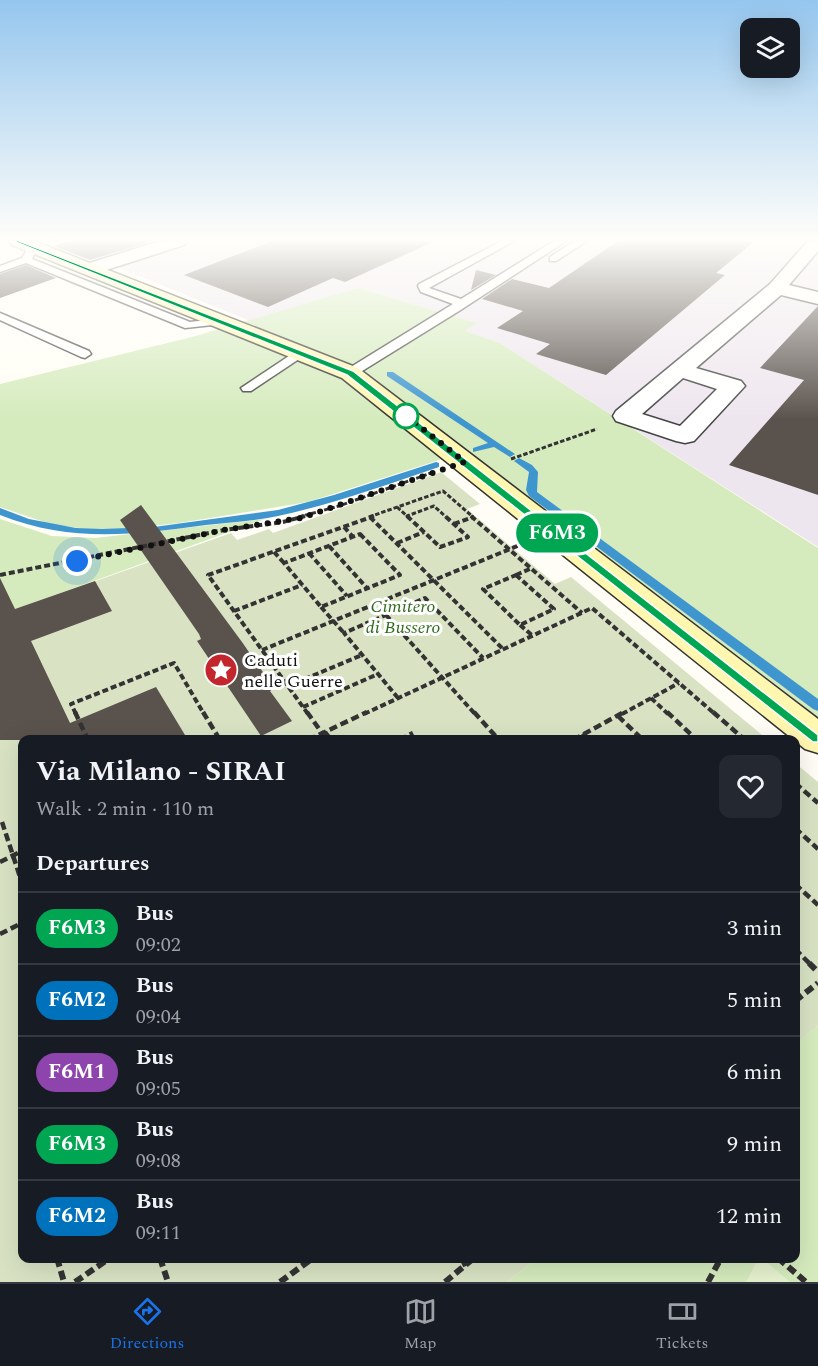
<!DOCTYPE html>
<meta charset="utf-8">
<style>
:root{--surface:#171b24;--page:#242831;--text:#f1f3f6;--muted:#9ea1a6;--line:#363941;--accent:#1a73e8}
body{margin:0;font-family:Spectral,serif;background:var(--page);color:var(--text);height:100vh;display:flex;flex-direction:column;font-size:22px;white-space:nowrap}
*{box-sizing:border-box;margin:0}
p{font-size:20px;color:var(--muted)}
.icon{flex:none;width:33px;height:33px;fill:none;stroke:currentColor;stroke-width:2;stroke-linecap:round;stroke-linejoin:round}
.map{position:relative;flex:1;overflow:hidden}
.panel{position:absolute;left:18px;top:735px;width:782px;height:528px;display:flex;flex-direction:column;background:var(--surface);border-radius:12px;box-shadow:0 6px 24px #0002}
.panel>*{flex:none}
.badge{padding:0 12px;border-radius:20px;font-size:21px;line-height:39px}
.fabs{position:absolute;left:740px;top:18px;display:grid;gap:12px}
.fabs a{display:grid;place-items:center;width:60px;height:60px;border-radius:12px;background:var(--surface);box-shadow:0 6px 24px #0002;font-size:30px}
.you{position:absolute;width:30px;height:30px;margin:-15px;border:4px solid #fff;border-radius:50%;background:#1a73e8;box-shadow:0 0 0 9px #1a73e833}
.map>.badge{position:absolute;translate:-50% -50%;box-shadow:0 0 0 3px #fff}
h2{padding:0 18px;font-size:22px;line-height:54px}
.round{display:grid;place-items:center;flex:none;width:63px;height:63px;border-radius:12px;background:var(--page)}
.headline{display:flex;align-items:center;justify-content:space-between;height:102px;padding:0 18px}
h1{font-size:28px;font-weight:700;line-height:45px}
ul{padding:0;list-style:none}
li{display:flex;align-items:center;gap:18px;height:72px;padding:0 18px;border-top:2px solid var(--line)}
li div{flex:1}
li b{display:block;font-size:22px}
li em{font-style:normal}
li .badge{min-width:66px;font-weight:700;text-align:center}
.dock{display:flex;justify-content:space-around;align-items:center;height:84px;border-top:2px solid var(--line);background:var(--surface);font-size:16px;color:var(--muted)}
.dock a{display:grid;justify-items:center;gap:3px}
.dock .active{color:var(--accent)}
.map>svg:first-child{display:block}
.industrial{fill:#eee6ef}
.green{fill:#d5ebbd}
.cemetery{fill:#d9e3c4}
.pitch{fill:#e6f2cf}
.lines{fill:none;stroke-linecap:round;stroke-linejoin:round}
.stream{fill:#3f96cf;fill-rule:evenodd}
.building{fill:#5a524d}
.lane-casing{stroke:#444;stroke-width:3}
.street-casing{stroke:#444;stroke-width:3}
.secondary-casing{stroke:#333;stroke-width:3}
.path-far3{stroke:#333;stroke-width:3;stroke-dasharray:4.5 2;stroke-linecap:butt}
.path-far2{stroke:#333;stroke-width:4;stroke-dasharray:6 3;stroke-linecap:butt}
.path-far1{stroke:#333;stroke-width:4.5;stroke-dasharray:8 4;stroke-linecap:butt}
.path{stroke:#333;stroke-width:6;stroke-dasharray:9 4.5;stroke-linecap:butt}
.lane{fill:#fff;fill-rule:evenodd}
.street{fill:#fff;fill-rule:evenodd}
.secondary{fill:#fff6b0;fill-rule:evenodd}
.line{fill:#00a651;stroke:#fff;stroke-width:1.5}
.walk{stroke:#111;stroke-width:6;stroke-dasharray:0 10.8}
.stop-dot{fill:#fff;stroke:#00a651;stroke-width:3}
.labels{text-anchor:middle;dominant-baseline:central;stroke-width:6;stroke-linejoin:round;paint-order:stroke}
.park-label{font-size:18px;font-style:italic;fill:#2f6b1f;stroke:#fff}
.poi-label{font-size:18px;fill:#111;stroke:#fff;text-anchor:start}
</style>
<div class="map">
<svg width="818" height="1282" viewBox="0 0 818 1282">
<rect width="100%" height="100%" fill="#fffdf5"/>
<polygon class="industrial" points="53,241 818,241 818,547 500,343 465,331 476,323 358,288 250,321"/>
<g class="green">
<polygon points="358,288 477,323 465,331 500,343 818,548 818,719 461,453 308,502 179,523 113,530 87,529 50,524 0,507 0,384 192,337"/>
<polygon points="0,519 52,536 95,538 265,519 0,615"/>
<polygon points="818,1026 818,1282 507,1282 536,1259 795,1258 795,1045"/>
</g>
<g class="cemetery">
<polygon points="441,472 480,504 467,509 555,584 571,577 767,739 22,740 22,1258 536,1259 507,1282 0,1282 0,615 231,533 237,540 269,529 273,533"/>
<polygon points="795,763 818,782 818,1026 795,1045"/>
</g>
<polygon class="pitch" points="758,1259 763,1259 790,1282 746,1282"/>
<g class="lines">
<g class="stream">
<polygon points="387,372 393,372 515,454 510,457 494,447 473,452 473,448 488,443 387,376"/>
<polygon points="519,458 532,465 538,472 537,492 818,699 818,711 813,709 529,496 526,490 529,472 514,461"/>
<path d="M436 462 439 463V467C386 485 333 504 278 516 254 521 230 522 206 525 132 535 71 543 0 515V508L29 519 76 528 102 529 154 527 278 510 334 495Z"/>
</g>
</g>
<g class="building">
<polygon points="68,241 147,241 147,243 90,260 53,246"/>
<polygon points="272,241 435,241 345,282 333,278 268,307 184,275"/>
<polygon points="618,241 755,241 716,273 725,275 606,375 536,354 550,344 497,328 523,311 482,299 512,279 549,288"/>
<polygon points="26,265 56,278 0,298 0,274"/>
<polygon points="476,270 496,275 471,290"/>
<polygon points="818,306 818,495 729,465 804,380 760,368"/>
<polygon points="141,505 242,642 274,688 270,691 292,721 261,736 197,641 201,639 199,634 120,520"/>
<polygon points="0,578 15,609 95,581 112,611 31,641 70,723 156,687 188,740 0,740"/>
</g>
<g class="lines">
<g class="lane-casing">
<g id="lane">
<polygon points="502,241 514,241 429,288 461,299 554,241 566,241 459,311 354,376 346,376 346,370 453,304 421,292 418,286 419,284"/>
<polygon points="575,241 587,241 556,261 550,261 550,257"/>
<polygon points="36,245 41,248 35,252 32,259 190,322 222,318 228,321 222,324 185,328 26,263 0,272 0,266 22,258 28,248"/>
<polygon points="0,313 89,351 91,354 85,358 81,357 0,320"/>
<polygon points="301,348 305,349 305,355 251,391 243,391 241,388"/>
</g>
</g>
<g class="street-casing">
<g id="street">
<polygon points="160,241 187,241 184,245 97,273 83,273 81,269 83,265"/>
<path d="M808 241H818V251L789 285 818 292V304L781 295 696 368 741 381 745 386 694 441 685 443 676 441 616 421 613 416 616 411 770 284ZM683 378 717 389 680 426 642 414Z"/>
</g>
</g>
<g class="secondary-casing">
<polygon id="secondary" points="9,241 34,241 358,368 818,719 818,753 805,749 342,378 12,245"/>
</g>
<g class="path-far3">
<polyline points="511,459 597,429"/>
<polyline points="397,507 407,516"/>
<polyline points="299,517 339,506 431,473"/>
<polyline points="369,517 443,491 473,517"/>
<polyline points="408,517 407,516 434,506 446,517"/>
</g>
<g class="path-far2">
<polyline points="407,516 440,547 468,537 445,516"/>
<polyline points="471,516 582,613"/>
<polyline points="370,517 503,649"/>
<polyline points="454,524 473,517"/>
<polyline points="344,527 353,537"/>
<polygon points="360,534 400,575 321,607 284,563"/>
<polyline points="397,543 424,532"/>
<polyline points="329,546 367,588"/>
<polyline points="274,552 284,563"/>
<polyline points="309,553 347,596"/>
<polyline points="0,575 224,530 283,522 305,516"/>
<polygon points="516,575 554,609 520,625 483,589"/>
<polyline points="516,575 532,568"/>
<polyline points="321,607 344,633"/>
<polyline points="234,611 302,585"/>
<polyline points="386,615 475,714"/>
<polyline points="520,625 533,636"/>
<polyline points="262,650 520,545"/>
<polyline points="288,686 362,655"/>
<polyline points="398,698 344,633 425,598 483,658"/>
<polyline points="651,698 668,714"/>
<polyline points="303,707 378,674"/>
<polyline points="76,714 71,704 174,663 204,714"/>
<polyline points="308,714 208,575 374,516"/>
<polyline points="364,714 592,608 715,714"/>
<polyline points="622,714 679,683"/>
</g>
<g class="path-far1">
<polyline points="75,712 88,740"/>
<polyline points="203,712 220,740"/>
<polyline points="307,712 322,733"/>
<polyline points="474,712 499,740"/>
<polyline points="667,712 697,740"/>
<polyline points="713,712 745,740"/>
<polyline points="618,716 643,740"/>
<polyline points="325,732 331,740"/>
<polyline points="582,734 587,740"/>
<polyline points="308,740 367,712"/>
<polyline points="399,740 413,733"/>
<polyline points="573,740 624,712"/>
<polyline points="795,783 818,803"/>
<polyline points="2,822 22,883"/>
<polyline points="795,828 818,849"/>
<polyline points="0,862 22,851"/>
<polyline points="795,884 818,905"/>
<polyline points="0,934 22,923"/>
<polyline points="795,949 810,964"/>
</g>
<g class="path">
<polyline points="809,963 818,972"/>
<polyline points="795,1001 818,983"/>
<polyline points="22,1129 22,1133"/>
<polyline points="57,1258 64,1282"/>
<polyline points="160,1258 168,1282"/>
<polyline points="462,1258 466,1266"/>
<polyline points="778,1258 806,1282"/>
<polyline points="75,1282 110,1258"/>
<polyline points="280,1282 313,1258"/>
<polyline points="445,1282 474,1258"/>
<polyline points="708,1282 721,1258"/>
</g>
<use href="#lane" class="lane"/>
<use href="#street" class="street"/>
<use href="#secondary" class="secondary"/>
</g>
<linearGradient id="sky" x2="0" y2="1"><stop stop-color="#95c6ee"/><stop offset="0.57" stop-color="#fffefa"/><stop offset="1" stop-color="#fffefa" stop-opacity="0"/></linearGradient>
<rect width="818" height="420" fill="url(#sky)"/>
<polygon class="line" points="16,240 353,371 818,735 818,742 813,742 347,375 16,242"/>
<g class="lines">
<polyline class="walk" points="77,561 224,530 301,518 465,462 404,414 406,416"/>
</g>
<defs>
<g id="sight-disc" transform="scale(1.725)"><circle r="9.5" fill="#c4262e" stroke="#fff"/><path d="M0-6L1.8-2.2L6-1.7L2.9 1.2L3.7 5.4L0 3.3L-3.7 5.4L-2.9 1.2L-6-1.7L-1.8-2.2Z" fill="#fff"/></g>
</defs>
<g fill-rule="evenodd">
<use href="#sight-disc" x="221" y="670"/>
</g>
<circle class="stop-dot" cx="406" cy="416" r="12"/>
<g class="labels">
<g class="park-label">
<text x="403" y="606">Cimitero<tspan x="403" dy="21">di Bussero</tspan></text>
</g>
<g class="poi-label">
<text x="244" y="660">Caduti<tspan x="244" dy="21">nelle Guerre</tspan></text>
</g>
</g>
</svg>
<div class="fabs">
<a><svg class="icon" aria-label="layers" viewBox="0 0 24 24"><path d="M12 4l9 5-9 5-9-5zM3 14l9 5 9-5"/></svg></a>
</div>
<div class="you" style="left:77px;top:561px"></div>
<b class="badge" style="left:557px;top:533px;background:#00a651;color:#fff">F6M3</b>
<section class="panel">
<div class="headline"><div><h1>Via Milano - SIRAI</h1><p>Walk · 2 min · 110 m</p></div><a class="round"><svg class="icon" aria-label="heart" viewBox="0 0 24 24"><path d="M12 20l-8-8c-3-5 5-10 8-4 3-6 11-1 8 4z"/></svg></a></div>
<h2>Departures</h2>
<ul>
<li><span class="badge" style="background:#00a651;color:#fff">F6M3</span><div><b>Bus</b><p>09:02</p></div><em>3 min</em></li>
<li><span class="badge" style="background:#0072bc;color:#fff">F6M2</span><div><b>Bus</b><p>09:04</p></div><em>5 min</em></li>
<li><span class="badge" style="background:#8e44ad;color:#fff">F6M1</span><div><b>Bus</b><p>09:05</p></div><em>6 min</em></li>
<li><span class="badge" style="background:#00a651;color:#fff">F6M3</span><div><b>Bus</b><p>09:08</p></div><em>9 min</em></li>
<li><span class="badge" style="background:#0072bc;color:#fff">F6M2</span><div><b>Bus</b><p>09:11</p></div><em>12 min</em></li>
</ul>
</section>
</div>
<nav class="dock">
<a class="active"><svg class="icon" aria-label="directions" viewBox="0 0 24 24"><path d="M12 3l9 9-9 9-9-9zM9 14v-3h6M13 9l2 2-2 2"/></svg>Directions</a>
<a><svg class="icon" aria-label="map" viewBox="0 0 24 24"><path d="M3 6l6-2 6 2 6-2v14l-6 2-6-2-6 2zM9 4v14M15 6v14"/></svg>Map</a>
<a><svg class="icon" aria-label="tickets" viewBox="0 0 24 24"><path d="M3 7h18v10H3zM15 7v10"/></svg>Tickets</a>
</nav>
